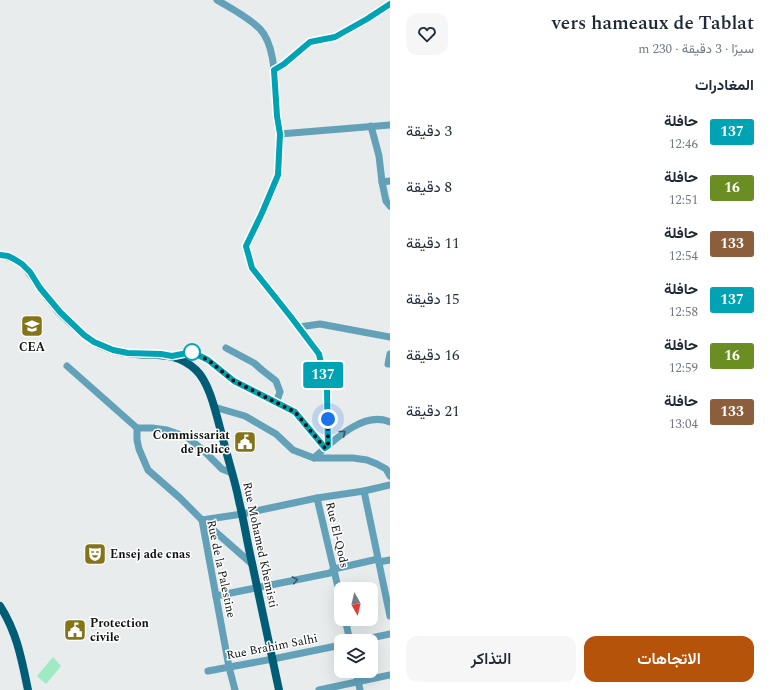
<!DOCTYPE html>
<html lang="ar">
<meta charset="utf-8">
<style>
:root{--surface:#fff;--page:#f6f6f7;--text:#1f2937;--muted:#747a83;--accent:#b45309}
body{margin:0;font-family:Spectral,Vazirmatn,serif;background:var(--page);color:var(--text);direction:rtl;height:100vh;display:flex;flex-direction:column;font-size:15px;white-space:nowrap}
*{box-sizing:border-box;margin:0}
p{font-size:13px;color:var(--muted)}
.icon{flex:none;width:22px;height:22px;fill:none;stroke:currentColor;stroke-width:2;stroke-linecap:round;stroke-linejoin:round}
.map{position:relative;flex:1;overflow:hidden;direction:ltr}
.panel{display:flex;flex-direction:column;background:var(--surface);width:380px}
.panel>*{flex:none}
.badge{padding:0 8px;border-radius:3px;font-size:14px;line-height:26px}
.needle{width:26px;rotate:172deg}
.controls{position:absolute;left:334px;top:582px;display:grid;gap:8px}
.controls a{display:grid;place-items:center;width:44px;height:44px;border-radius:8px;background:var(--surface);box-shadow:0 4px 16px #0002;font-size:20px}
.you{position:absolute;width:20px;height:20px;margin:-10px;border:3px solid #fff;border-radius:50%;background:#1a73e8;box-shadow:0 0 0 6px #1a73e833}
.map>.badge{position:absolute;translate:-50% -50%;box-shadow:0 0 0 2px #fff}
h2{padding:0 16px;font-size:15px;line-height:36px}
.round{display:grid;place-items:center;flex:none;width:42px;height:42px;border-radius:12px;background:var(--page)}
.headline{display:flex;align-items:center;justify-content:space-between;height:68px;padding:0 16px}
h1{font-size:19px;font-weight:600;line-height:30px}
.cta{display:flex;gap:8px;margin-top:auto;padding:8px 16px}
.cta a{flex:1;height:46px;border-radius:12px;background:var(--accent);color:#fff;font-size:16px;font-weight:600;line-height:46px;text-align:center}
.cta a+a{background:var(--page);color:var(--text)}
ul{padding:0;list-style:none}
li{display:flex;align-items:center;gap:12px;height:56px;padding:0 16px}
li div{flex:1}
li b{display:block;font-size:15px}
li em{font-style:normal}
li .badge{min-width:44px;font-weight:700;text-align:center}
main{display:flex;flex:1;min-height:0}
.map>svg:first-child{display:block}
.garden{fill:#9deac3}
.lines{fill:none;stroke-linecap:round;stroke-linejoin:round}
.minor{stroke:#63a1b9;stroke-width:7}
.major{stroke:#015c75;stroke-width:8}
.oneway{stroke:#395965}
.line-casing{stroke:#fff;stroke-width:9}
.line{stroke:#00a3b4;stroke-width:6}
.walk{stroke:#0f1111;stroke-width:4;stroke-dasharray:0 7.2}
.stop-dot{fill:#fff;stroke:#00a3b4;stroke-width:2}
.labels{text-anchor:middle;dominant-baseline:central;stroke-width:3;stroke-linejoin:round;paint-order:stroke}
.poi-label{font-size:12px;font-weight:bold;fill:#0f1111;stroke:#fff;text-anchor:start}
.street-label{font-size:12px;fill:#0f1111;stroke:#fff}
</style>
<main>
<section class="panel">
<div class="headline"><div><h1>vers hameaux de Tablat</h1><p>سيرًا · 3 دقيقة · 230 m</p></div><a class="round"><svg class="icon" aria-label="heart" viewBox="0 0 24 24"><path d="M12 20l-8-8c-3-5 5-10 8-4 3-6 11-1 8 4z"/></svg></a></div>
<h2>المغادرات</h2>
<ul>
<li><span class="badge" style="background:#00a3b4;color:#fff">137</span><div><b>حافلة</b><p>12:46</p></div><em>3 دقيقة</em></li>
<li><span class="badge" style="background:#6b8e23;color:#fff">16</span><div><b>حافلة</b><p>12:51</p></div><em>8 دقيقة</em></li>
<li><span class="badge" style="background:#8b5e3c;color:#fff">133</span><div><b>حافلة</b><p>12:54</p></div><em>11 دقيقة</em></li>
<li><span class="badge" style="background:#00a3b4;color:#fff">137</span><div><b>حافلة</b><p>12:58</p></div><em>15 دقيقة</em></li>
<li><span class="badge" style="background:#6b8e23;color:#fff">16</span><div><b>حافلة</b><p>12:59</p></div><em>16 دقيقة</em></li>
<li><span class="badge" style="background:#8b5e3c;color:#fff">133</span><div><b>حافلة</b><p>13:04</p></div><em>21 دقيقة</em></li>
</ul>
<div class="cta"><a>الاتجاهات</a><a>التذاكر</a></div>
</section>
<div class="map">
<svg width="390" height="690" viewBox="0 0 390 690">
<rect width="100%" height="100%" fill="#e8eced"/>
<polygon class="garden" points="53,657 61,666 46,684 37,676"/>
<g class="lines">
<g class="minor">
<path d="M217 0C232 9 248 17 260 29 278 48 274 92 277 116 277 122 279 128 280 134"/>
<polyline points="274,70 284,64 309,42 335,37 367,19 390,4"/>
<polyline points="371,126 379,156 382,182 390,181"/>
<polyline points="382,182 386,201 390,206"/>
<polyline points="299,327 252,269 246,246 262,213 278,175 280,134 390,125"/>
<polyline points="226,348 254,363 262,370 276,381 280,392 276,403"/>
<polyline points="172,356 192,352 208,360 234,381 295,412 325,448"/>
<polyline points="388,364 390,354"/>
<polyline points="67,366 137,428 152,428 167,430 187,437 204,451 222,469 232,473"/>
<polyline points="214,407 245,416 276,434 293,450 314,458 353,458 367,460 377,464 386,469 390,476"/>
<polyline points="137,428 137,440 139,449 148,470 180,498 202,520 252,564"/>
<polyline points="328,446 327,391 319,355 299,327 320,324 390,337"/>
<path d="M314 458C332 442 363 410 390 422"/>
<polyline points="364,491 390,616"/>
<polyline points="317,498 341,600"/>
<polyline points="202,520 242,514 317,498 364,491 390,485"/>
<polyline points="202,520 229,667 235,690"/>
<polyline points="379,562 390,560"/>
<polyline points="216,596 330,573 334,569 378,559"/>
<polyline points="345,619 350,641"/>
<polyline points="357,641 390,634"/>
<polyline points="208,671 273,659 341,645"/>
<polyline points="356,671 360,690"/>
<polyline points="319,690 390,675"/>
</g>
<g class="major">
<path d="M0 255C23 258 28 271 40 288 46 296 53 304 59 312 67 320 75 327 83 334 96 345 111 351 127 353 153 357 175 350 196 370 211 384 217 419 223 439 228 460 235 480 239 501 244 521 247 542 252 563 261 605 270 648 279 690"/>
<path d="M0 606C17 632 22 661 28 690"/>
</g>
</g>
<defs><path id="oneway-chevron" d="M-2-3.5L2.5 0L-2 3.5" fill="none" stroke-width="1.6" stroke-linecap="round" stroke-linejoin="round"/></defs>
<g class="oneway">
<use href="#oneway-chevron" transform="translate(343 433) rotate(-38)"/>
<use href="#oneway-chevron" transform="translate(295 580) rotate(-11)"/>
</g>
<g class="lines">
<g class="line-casing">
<polyline id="line" points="0,255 8,256 14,259 22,264 30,272 40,288 60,312 84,335 94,342 113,350 128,353 161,354 172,356 192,352 208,360 234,381 295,412 325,448 328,446 327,391 319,354 291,317 252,268 246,246 262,213 278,175 280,134 277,116 274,70 284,64 310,42 335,37 367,19 390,4"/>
</g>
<use href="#line" class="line"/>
<polyline class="walk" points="192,352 208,360 234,381 295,412 325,448 328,446 328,419"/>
</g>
<defs>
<g id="university-square" transform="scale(1.15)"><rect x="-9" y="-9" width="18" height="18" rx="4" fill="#837517" stroke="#fff"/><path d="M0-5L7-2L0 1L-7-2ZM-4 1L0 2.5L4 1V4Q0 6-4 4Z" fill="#fff"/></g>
<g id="civic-square" transform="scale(1.15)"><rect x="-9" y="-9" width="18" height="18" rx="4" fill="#837517" stroke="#fff"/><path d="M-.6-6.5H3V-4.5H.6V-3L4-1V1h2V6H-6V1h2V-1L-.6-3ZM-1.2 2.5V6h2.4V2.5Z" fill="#fff"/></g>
<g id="theatre-square" transform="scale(1.15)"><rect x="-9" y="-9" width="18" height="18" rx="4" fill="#837517" stroke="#fff"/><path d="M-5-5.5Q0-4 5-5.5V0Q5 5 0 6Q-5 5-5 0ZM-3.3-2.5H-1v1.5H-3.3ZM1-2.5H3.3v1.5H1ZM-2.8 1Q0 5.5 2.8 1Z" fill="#fff"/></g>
</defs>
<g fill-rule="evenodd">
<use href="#university-square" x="32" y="326"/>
<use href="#civic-square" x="245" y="442"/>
<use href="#theatre-square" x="95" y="554"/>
<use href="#civic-square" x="75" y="630"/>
</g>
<circle class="stop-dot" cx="192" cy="352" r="8"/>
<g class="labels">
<g class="poi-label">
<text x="32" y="347" text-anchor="middle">CEA</text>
<text x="230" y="435" text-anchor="end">Commissariat<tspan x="230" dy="14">de police</tspan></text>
<text x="110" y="554">Ensej ade cnas</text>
<text x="90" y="623">Protection<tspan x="90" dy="14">civile</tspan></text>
</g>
<g class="street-label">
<text transform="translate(337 535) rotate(77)">Rue El-Qods</text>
<text transform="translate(260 545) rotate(78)">Rue Mohamed Khemisti</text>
<text transform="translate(221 569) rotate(78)">Rue de la Palestine</text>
<text transform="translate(272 647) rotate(-11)">Rue Brahim Salhi</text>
</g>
</g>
</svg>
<div class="controls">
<a><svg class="needle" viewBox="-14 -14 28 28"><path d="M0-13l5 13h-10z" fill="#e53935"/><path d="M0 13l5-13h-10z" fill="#747a83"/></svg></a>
<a><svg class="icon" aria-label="layers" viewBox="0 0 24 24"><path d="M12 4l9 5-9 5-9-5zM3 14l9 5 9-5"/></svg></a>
</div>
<div class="you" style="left:328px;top:419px"></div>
<b class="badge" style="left:323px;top:375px;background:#00a3b4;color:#fff">137</b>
</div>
</main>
